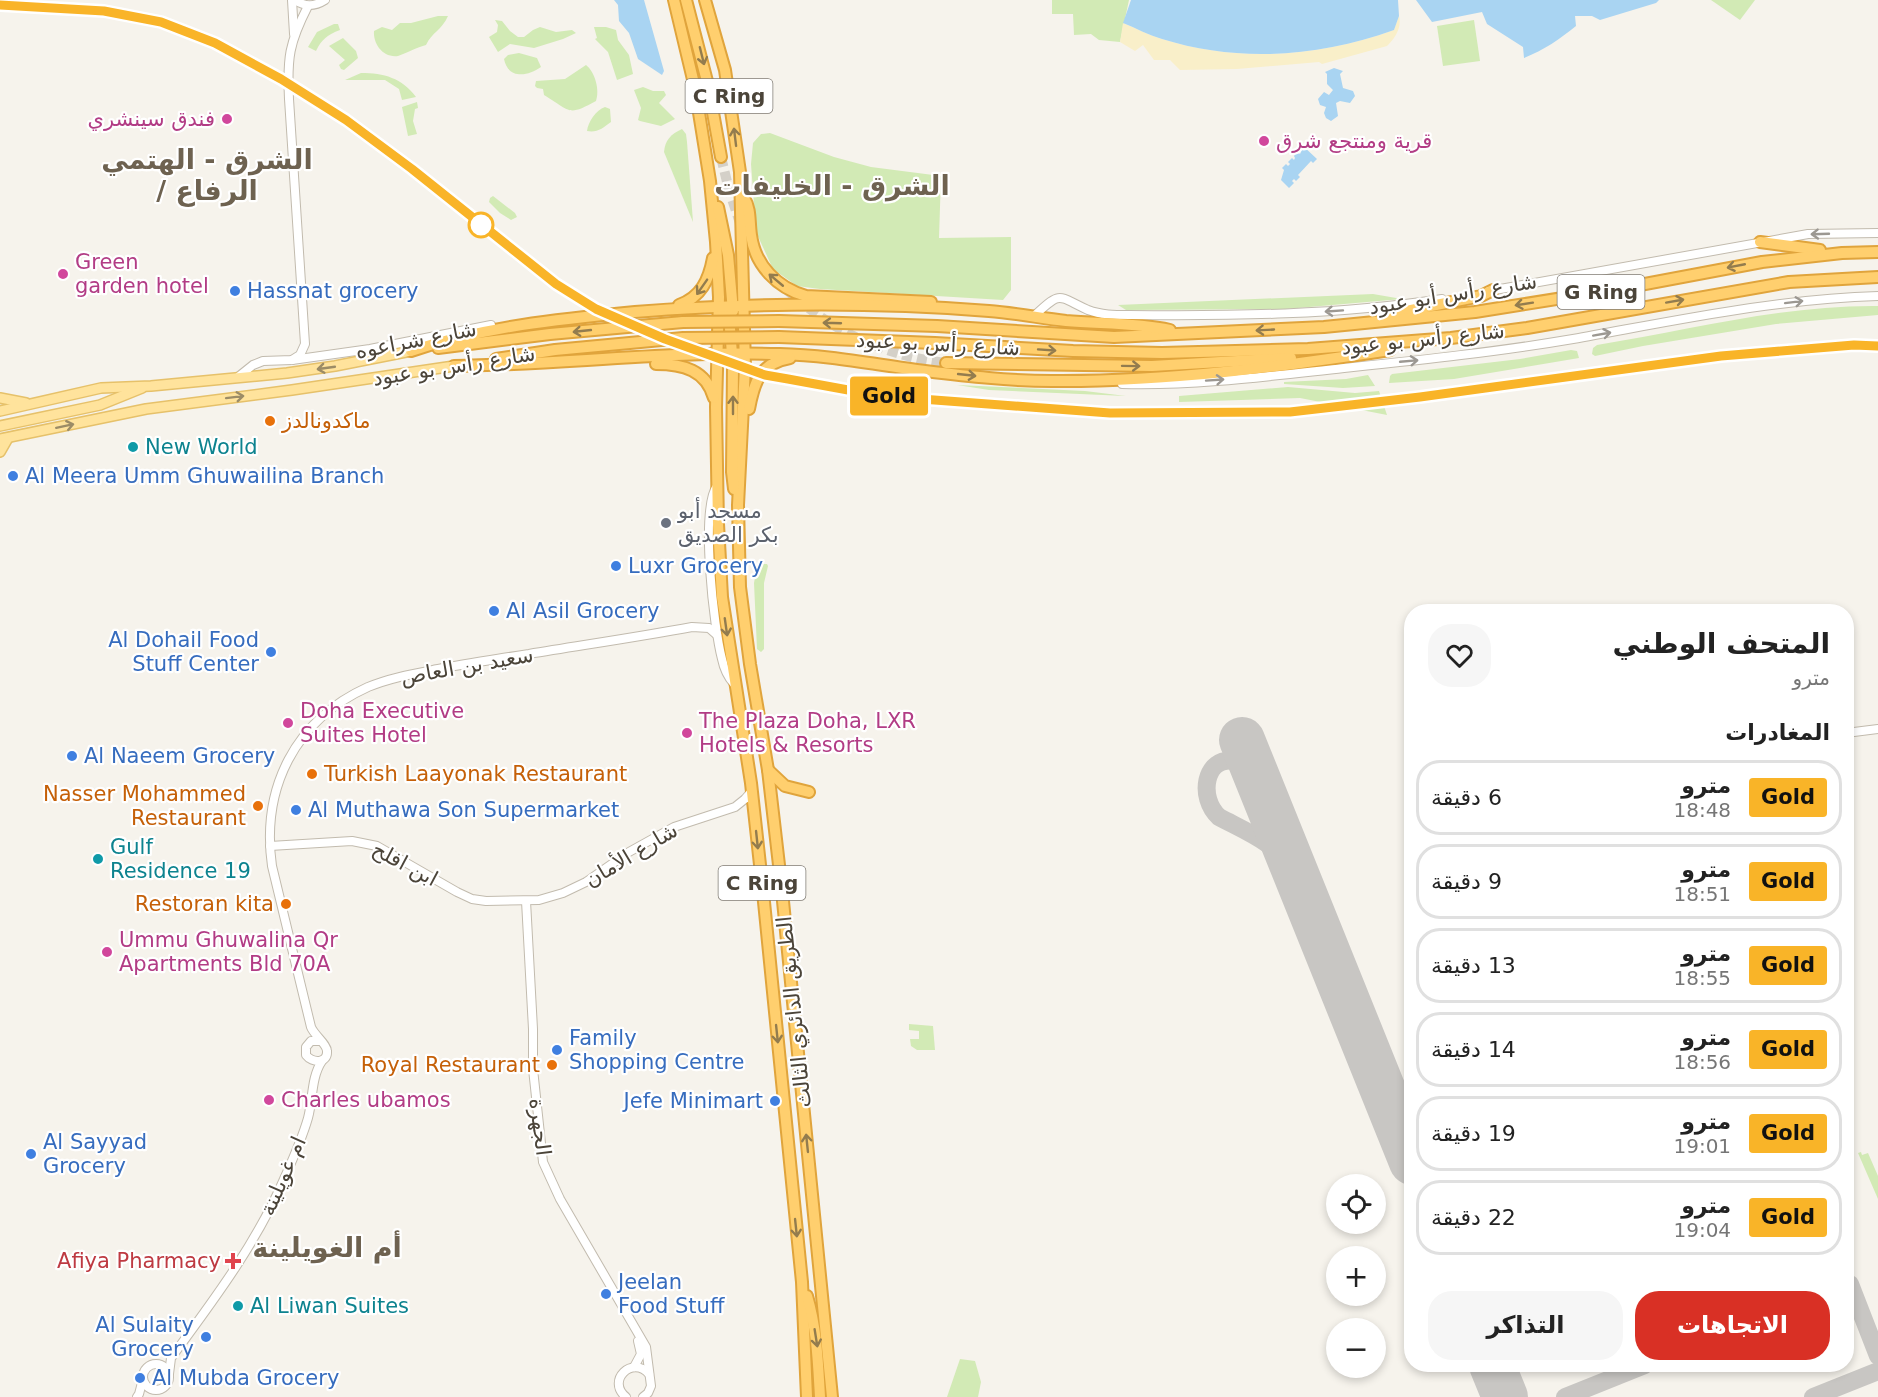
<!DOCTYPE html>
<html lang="ar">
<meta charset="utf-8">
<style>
:root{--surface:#fff;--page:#f6f6f6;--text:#222;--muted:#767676;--line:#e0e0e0;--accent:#d93025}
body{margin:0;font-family:"DejaVu Sans",Vazirmatn,sans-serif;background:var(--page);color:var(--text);direction:rtl;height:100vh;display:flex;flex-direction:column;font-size:22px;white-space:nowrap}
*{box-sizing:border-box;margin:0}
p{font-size:20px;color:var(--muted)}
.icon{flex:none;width:33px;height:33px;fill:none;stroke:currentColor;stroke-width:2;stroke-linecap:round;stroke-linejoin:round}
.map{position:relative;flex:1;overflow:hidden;direction:ltr}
.drawer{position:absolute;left:1404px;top:604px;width:450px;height:768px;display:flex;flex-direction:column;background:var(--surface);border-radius:24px;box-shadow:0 3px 9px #0003;direction:rtl}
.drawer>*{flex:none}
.badge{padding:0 12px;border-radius:4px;font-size:21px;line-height:39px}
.buttons{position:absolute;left:1326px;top:1174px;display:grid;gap:12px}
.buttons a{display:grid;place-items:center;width:60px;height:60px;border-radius:50%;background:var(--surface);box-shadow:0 3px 9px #0003;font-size:30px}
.map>.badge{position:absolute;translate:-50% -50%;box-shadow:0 0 0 3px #fff}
h2{padding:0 24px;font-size:22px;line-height:54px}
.round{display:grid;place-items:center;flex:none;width:63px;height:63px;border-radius:24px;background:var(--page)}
.headline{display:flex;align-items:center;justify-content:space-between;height:102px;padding:0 24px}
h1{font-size:28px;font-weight:700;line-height:45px}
.cta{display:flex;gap:12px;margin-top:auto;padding:12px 24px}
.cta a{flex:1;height:69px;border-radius:24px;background:var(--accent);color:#fff;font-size:24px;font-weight:700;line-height:69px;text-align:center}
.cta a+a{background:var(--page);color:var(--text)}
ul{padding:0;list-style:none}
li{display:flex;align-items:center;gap:18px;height:75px;margin:0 12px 9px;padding:0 12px;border:3px solid var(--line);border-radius:24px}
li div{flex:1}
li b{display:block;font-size:22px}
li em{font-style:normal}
li .badge{min-width:66px;font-weight:700;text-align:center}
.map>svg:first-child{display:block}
.green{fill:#d2eab5}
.sand{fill:#f9efc9}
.water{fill:#a9d4f2}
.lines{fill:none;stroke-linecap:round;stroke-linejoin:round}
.taxiway{stroke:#c8c6c3;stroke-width:18}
.runway{stroke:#c8c6c3;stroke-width:46}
.highway-tunnel{stroke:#d4d0c8;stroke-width:10;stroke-dasharray:10 5;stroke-linecap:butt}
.minor-casing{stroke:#c2bbae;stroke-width:10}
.major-casing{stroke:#e6c16a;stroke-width:12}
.highway-casing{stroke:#e0a43c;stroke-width:14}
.minor{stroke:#fff;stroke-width:8}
.major{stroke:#ffe39c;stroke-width:9}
.highway{stroke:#ffcf6e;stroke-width:10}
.highway-bridge-casing{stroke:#e0a43c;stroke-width:14;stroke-linecap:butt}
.highway-bridge{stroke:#ffcf6e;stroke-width:10}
.oneway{stroke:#937c4e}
.oneway2{stroke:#9c9892}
.oneway3{stroke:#9c8c66}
.line-casing{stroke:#fff;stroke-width:14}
.line{stroke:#f9b428;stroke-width:9}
.hotel-dot{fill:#d1479c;stroke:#fff;stroke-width:2}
.stop-dot{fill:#fff;stroke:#f9b428;stroke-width:3}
.shop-dot{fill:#3f7fe0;stroke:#fff;stroke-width:2}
.food-dot{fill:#e8710a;stroke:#fff;stroke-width:2}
.culture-dot{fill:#0f9aa8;stroke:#fff;stroke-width:2}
.worship-dot{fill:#6b7280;stroke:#fff;stroke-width:2}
.health-dot{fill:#e0444e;stroke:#fff;stroke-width:2}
.labels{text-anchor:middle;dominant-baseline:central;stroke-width:4.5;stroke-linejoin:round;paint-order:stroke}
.shield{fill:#fff;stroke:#817c74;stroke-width:1.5}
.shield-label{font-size:20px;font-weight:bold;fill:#4b4439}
.hotel-label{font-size:21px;fill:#b23c85;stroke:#fff;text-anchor:start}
.shop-label{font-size:21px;fill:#366cbe;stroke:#fff;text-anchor:start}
.street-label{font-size:21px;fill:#4b4439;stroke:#fff}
.food-label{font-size:21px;fill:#c56008;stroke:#fff;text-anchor:end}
.culture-label{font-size:21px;fill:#0d838f;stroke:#fff;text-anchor:start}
.worship-label{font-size:21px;fill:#5b616d;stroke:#fff;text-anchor:start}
.health-label{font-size:21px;fill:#be3a42;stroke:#fff;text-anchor:end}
.district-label{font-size:27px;font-weight:bold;fill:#6e6250;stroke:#fff}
</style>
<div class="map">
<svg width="1878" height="1397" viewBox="0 0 1878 1397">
<rect width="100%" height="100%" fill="#f6f3ec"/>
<g class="green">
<polygon points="1052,0 1129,0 1120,42 1099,40 1091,34 1074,35 1073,14 1052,14"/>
<polygon points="1711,0 1755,0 1740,20"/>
<path d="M438 16H448C442 30 432 32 426 45 418 47 404 54 398 56 383 58 373 44 374 31L382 27 392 30 400 23H411Z"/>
<polygon points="495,20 502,21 510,31 518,37 524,37 533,30 540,27 556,32 572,30 576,33 563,39 534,48 510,44 498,52 489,37 497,32 498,25"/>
<polygon points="1474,20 1480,61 1443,66 1437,26"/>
<path d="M334 24H338L340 30C327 35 322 39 316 51L308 47 317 32Z"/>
<polygon points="594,27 606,27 616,30 618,40 629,55 633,74 617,80 608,52 595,39 597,38"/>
<polygon points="343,38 356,51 358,58 344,70 341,69 339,65 345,60 329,46"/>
<path d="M519 53 537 58 541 67C527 77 508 79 504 59L508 55Z"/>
<path d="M586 65C595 72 600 90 596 101 567 117 571 111 544 95L543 89 537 88 535 86 536 81 565 79Z"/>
<path d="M361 73C384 73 402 78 416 97L402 100 399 89 385 80H345Z"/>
<polygon points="643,87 653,91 664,91 666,95 659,103 675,119 661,126 640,121 638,120 641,108 634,90"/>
<polygon points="417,102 418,108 415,109 413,121 417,134 408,136 402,107"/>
<path d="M605 107 610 109 611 122C603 128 597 133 587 131 588 122 596 110 605 107Z"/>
<path d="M682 129 686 134 687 142 693 222 664 152C665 140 671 134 682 129Z"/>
<polygon points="770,133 834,157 871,167 941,176 939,238 1011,237 1011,290 1003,300 820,289 797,286 773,269 756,232 751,164 753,143 761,134"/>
<polygon points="493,196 515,213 517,217 511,220 500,213 489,202 490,198"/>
<polygon points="1373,294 1402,299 1286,309 1126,310 1118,305"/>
<path d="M1878 306V315L1776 324 1643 346 1595 356 1592 354 1593 348 1597 345C1690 330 1783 305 1878 306Z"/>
<polygon points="1571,350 1577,351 1579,358 1454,379 1389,383 1390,376 1392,374 1520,359"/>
<polygon points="1368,375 1375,386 1343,388 1284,384 1284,382 1346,379"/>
<polygon points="957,385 1085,391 1126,396 989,390"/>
<polygon points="1288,387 1355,393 1379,391 1387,415 1300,398 1179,402 1179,396"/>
<polygon points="762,564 767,564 768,566 764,583 764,649 761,652 757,649 754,583 756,572"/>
<polygon points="909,1024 933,1026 935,1050 917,1050 911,1046 910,1039 919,1039 919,1031 909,1030"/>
<polygon points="1861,1152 1862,1155 1868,1153 1878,1176 1878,1199 1858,1153"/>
<polygon points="960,1359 975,1361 981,1382 978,1397 947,1397"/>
</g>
<path class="sand" d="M1399 16C1402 28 1395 38 1387 46L1322 64 1319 62 1237 69 1180 70 1170 60H1154L1143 45 1135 51 1120 42 1123 23C1136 28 1148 35 1162 39 1239 63 1318 57 1394 30Z"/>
<g class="water">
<polygon points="614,0 644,0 664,71 662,75 638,59 629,33 619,21 618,5"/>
<path d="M1131 0H1398L1399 16 1394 30C1318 57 1239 63 1162 39 1148 35 1136 28 1123 23Z"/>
<path d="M1416 0H1659L1656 3 1600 20 1592 16H1575L1576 26C1560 39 1544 50 1524 58L1523 47 1487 24 1482 12 1432 22Z"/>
<polygon points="1334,68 1343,71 1340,74 1343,88 1353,91 1355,96 1350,103 1340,101 1336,103 1338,116 1331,121 1326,118 1324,113 1326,107 1320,105 1318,99 1324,92 1329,95 1333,90 1327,84 1327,74 1325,72"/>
<polygon points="1303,146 1317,159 1313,163 1311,161 1298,175 1300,177 1296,181 1294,179 1292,181 1294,183 1289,188 1281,180 1284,170 1282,168 1286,164 1288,166 1290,164 1288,162 1292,158 1294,160 1295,158 1294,156 1297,152 1300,154 1301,152 1300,150"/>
</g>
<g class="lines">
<g class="taxiway">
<path d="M1254 768C1248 766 1241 762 1235 761 1204 756 1198 798 1219 817 1249 833 1277 843 1294 873"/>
<polyline points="1850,1284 1878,1356"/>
<polyline points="1504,1395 1505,1397"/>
<polyline points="1565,1397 1645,1365"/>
<polyline points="1813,1397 1878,1371"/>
</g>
<g class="runway">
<polyline points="1242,740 1412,1162"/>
<polyline points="1492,1365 1505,1397"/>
</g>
<g class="highway-tunnel">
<polyline points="721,157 729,190 741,226"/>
<path d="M786 289C831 331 885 356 946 363"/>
</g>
<g class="minor-casing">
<g id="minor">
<polyline points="292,0 294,34"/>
<path d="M295 0C305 7 314 7 325 0"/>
<polyline points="1489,291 1808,234 1878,233"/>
<path d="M1034 316C1062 290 1057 296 1088 310 1101 315 1115 315 1129 315 1233 316 1338 315 1442 299"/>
<path d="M292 360 300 355 305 344 289 99C287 58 289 43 308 6"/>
<polyline points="238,377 253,365 263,361 292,360 370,349 491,325"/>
<path d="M1122 384C1196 386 1270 376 1344 368 1420 360 1497 352 1573 339 1674 321 1775 299 1878 296"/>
<path d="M717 486C700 509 714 629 722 659 724 669 728 677 734 684"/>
<polyline points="1846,733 1878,729"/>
<polyline points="270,846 352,841 377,846 457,892 472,899 486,901 539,900 563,893 586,882 629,852 674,827 735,807 745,799 752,791"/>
<polyline points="526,901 533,1029 533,1069 543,1162 560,1199 646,1347 651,1386 648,1393 643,1397"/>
<path d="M320 1041H311L306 1047V1055C312 1063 328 1064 327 1051 327 1044 314 1035 311 1027L272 866C261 788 295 720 368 687 392 677 418 673 443 668 472 663 501 658 529 654 583 645 638 637 692 627L709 628 717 635"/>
<circle cx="156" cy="1377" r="13"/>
<polyline points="634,1367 641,1354 638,1341"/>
<path d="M169 1374 171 1358C213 1301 256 1244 284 1179 293 1159 302 1139 308 1118 313 1100 311 1077 322 1061"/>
<polyline points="137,1397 139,1394 143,1379"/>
<path d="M626 1397C606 1381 632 1355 649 1374"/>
</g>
</g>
<g class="major-casing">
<g id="major">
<polyline points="0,398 26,403"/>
<polyline points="0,411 101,388 151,386 287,373 335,366 411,351"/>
<polyline points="0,426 100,405 142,388"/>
<polyline points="0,439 146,409 292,390 454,366"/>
<polyline points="0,452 8,438"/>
</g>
</g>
<g class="highway-casing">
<g id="highway">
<polyline points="674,0 695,88 710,181 716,242 719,297 716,407 718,524 722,597 751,783 763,892 802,1282 807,1397"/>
<polyline points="686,0 708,85 721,157"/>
<polyline points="705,0 725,70 740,172 745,367 738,505 740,587 750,664 768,770 782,891 832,1397"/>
<path d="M744 198C751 209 749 222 751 235 755 265 777 288 806 296L931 302"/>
<polyline points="718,207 728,255 733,311"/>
<polyline points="1760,242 1820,250"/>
<path d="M679 305C701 297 709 280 713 258"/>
<polyline points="719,306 726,309 729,316 733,367 732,472 734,489"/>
<polyline points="1391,314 1481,296 1493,290"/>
<polyline points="779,321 937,326 1114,337 1324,327 1475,312 1613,290 1762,262 1842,253 1878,252"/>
<polyline points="779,337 935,343 1073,351 1162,353 1308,349 1451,338 1527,328 1789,282 1878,277"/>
<polyline points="438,348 550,334 683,322"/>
<path d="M411 351C482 327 560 319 635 312 750 303 873 302 989 311 1015 313 1040 318 1066 321 1101 324 1136 323 1170 330"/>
<polyline points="496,359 555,350 683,338"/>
<polyline points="946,363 1152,366 1291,358"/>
<path d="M656 364C683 364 706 370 714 398"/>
<path d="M454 366C563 364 671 351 780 354 829 355 877 365 925 371 967 376 1010 381 1052 381 1165 382 1279 367 1390 350"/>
<path d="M749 409C754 382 760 363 790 358"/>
<polyline points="768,770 785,786 809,792"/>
<path d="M807 1296C817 1329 818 1363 820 1397"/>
</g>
</g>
<use href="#minor" class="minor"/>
<use href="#major" class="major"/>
<use href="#highway" class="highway"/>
<g class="highway-bridge-casing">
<g id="highway-bridge">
<polyline points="683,322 779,321"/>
<polyline points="683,338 779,337"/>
</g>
</g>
<use href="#highway-bridge" class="highway-bridge"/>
</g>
<defs><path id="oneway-shaft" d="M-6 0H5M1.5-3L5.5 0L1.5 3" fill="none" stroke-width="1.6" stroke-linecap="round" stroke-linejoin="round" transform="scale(1.5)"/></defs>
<g class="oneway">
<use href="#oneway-shaft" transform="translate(702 56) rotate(76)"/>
<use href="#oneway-shaft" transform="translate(735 137) rotate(-97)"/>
<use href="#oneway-shaft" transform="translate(1736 266) rotate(169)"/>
<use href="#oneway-shaft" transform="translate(776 280) rotate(-140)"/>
<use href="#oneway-shaft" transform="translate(702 287) rotate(125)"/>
<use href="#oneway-shaft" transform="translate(1675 301) rotate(-10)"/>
<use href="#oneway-shaft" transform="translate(1524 304) rotate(171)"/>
<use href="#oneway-shaft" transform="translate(832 323) rotate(-178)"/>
<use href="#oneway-shaft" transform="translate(1265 330) rotate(177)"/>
<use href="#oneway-shaft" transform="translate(582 331) rotate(174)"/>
<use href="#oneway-shaft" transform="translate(1047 350) rotate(4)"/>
<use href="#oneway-shaft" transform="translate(1131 366) rotate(1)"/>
<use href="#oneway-shaft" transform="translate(967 375) rotate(6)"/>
<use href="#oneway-shaft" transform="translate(733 405) rotate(-90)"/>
<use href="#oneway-shaft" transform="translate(726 627) rotate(82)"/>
<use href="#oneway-shaft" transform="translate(757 840) rotate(84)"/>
<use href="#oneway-shaft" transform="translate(777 1034) rotate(84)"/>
<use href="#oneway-shaft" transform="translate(807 1143) rotate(-96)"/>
<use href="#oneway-shaft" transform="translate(796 1228) rotate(84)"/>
<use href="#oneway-shaft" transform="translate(816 1338) rotate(81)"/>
</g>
<g class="oneway2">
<use href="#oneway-shaft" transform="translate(1820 234) rotate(178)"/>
<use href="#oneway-shaft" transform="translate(1794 302) rotate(-7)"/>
<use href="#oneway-shaft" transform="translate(1334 311) rotate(176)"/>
<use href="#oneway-shaft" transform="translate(1602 334) rotate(-10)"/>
<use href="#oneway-shaft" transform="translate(1409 361) rotate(-5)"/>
<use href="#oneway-shaft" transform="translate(1215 380) rotate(-4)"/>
</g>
<g class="oneway3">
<use href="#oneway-shaft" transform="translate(326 368) rotate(172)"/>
<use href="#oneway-shaft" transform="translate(235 397) rotate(-7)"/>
<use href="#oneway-shaft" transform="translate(65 426) rotate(-12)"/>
</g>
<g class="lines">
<g class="line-casing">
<polyline id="line" points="0,5 104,11 161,22 215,43 281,79 346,120 412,169 556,284 596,309 665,339 765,375 788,379 881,396 1110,413 1290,412 1420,397 1721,356 1854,345 1878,346"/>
</g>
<use href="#line" class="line"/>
</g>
<g class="hotel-dot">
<circle cx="227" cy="119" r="6"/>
<circle cx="1264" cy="141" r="6"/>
<circle cx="63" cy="274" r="6"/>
<circle cx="288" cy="723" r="6"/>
<circle cx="687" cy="733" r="6"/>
<circle cx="107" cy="952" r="6"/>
<circle cx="269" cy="1100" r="6"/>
</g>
<circle class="stop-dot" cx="481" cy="225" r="12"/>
<g class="shop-dot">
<circle cx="235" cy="291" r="6"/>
<circle cx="13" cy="476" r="6"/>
<circle cx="616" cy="566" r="6"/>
<circle cx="494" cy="611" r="6"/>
<circle cx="271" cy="652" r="6"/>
<circle cx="72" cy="756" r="6"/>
<circle cx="296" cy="810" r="6"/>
<circle cx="557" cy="1050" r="6"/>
<circle cx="775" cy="1101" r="6"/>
<circle cx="31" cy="1154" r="6"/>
<circle cx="606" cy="1294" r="6"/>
<circle cx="206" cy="1337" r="6"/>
<circle cx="140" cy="1378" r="6"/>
</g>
<g class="food-dot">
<circle cx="270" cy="421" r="6"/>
<circle cx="312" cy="774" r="6"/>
<circle cx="258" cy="806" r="6"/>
<circle cx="286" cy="904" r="6"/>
<circle cx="552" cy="1065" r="6"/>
</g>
<g class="culture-dot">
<circle cx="133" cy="447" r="6"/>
<circle cx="98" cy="859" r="6"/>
<circle cx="238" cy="1306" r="6"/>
</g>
<circle class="worship-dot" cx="666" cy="523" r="6"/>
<path class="health-dot" d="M230 1252h6v6h6v6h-6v6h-6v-6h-6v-6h6z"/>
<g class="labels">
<g class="shield">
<rect x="685.5" y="79" width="87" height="34" rx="4.5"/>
<rect x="1557.5" y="275" width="87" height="34" rx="4.5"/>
<rect x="718.5" y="866" width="87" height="34" rx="4.5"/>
</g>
<g class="shield-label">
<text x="729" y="96">C Ring</text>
<text x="1601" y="292">G Ring</text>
<text x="762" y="883">C Ring</text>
</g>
<g class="hotel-label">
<text x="215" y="119" text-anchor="end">فندق سينشري</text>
<text x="1276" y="141">قرية ومنتجع شرق</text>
<text x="75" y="262">Green<tspan x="75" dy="24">garden hotel</tspan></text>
<text x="300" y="711">Doha Executive<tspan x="300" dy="24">Suites Hotel</tspan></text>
<text x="699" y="721">The Plaza Doha, LXR<tspan x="699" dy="24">Hotels &amp; Resorts</tspan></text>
<text x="119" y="940">Ummu Ghuwalina Qr<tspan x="119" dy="24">Apartments Bld 70A</tspan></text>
<text x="281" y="1100">Charles ubamos</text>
</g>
<g class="shop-label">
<text x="247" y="291">Hassnat grocery</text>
<text x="25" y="476">Al Meera Umm Ghuwailina Branch</text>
<text x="628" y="566">Luxr Grocery</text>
<text x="506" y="611">Al Asil Grocery</text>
<text x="259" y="640" text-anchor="end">Al Dohail Food<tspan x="259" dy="24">Stuff Center</tspan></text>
<text x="84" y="756">Al Naeem Grocery</text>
<text x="308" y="810">Al Muthawa Son Supermarket</text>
<text x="569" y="1038">Family<tspan x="569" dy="24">Shopping Centre</tspan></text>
<text x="763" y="1101" text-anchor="end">Jefe Minimart</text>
<text x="43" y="1142">Al Sayyad<tspan x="43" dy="24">Grocery</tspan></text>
<text x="618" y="1282">Jeelan<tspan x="618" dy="24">Food Stuff</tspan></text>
<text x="194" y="1325" text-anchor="end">Al Sulaity<tspan x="194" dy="24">Grocery</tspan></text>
<text x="152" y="1378">Al Mubda Grocery</text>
</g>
<g class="street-label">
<text transform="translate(1453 294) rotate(-9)">شارع رأس أبو عبود</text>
<text transform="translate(1423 339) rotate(-6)">شارع رأس بو عبود</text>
<text transform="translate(416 340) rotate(-11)">شارع شراعوه</text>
<text transform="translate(938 344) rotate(3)">شارع رأس بو عبود</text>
<text transform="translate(454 366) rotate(-9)">شارع رأس بو عبود</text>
<text transform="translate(467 666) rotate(-10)">سعيد بن العاص</text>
<text transform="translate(631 855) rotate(-31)">شارع الأمان</text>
<text transform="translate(405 864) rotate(28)">ابن افلح</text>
<text transform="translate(794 1012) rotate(-96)">الطريق الدائري الثالث</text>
<text transform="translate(540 1127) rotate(83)">الجهرة</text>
<text transform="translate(283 1176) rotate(-66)">ام غويلينة</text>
</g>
<g class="food-label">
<text x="282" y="421" text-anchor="start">ماكدونالدز</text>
<text x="324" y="774" text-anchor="start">Turkish Laayonak Restaurant</text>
<text x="246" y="794">Nasser Mohammed<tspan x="246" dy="24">Restaurant</tspan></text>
<text x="274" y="904">Restoran kita</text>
<text x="540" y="1065">Royal Restaurant</text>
</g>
<g class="culture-label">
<text x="145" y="447">New World</text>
<text x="110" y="847">Gulf<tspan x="110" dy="24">Residence 19</tspan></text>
<text x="250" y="1306">Al Liwan Suites</text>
</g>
<g class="worship-label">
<text x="678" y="511">مسجد أبو<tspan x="678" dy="24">بكر الصديق</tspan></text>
</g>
<g class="health-label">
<text x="221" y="1261">Afiya Pharmacy</text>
</g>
<g class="district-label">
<text x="207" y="159">الشرق - الهتمي<tspan x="207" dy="31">/ الرفاع</tspan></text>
<text x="832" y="185">الشرق - الخليفات</text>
<text x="327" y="1247">أم الغويلينة</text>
</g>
</g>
</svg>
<div class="buttons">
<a><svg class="icon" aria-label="locate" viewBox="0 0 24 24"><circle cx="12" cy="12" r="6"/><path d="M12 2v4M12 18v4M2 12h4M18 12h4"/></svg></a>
<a>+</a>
<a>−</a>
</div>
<b class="badge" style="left:889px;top:396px;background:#f9b428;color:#111">Gold</b>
<section class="drawer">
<div class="headline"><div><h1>المتحف الوطني</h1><p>مترو</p></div><a class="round"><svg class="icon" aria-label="heart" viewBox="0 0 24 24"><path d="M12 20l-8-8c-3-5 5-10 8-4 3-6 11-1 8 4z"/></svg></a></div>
<h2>المغادرات</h2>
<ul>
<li><span class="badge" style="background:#f9b428;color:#111">Gold</span><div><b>مترو</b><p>18:48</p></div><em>6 دقيقة</em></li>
<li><span class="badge" style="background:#f9b428;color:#111">Gold</span><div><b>مترو</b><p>18:51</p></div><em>9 دقيقة</em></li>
<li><span class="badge" style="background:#f9b428;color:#111">Gold</span><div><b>مترو</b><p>18:55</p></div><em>13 دقيقة</em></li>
<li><span class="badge" style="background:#f9b428;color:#111">Gold</span><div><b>مترو</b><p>18:56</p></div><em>14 دقيقة</em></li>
<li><span class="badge" style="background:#f9b428;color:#111">Gold</span><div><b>مترو</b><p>19:01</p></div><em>19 دقيقة</em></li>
<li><span class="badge" style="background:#f9b428;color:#111">Gold</span><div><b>مترو</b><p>19:04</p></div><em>22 دقيقة</em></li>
</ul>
<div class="cta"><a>الاتجاهات</a><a>التذاكر</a></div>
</section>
</div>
